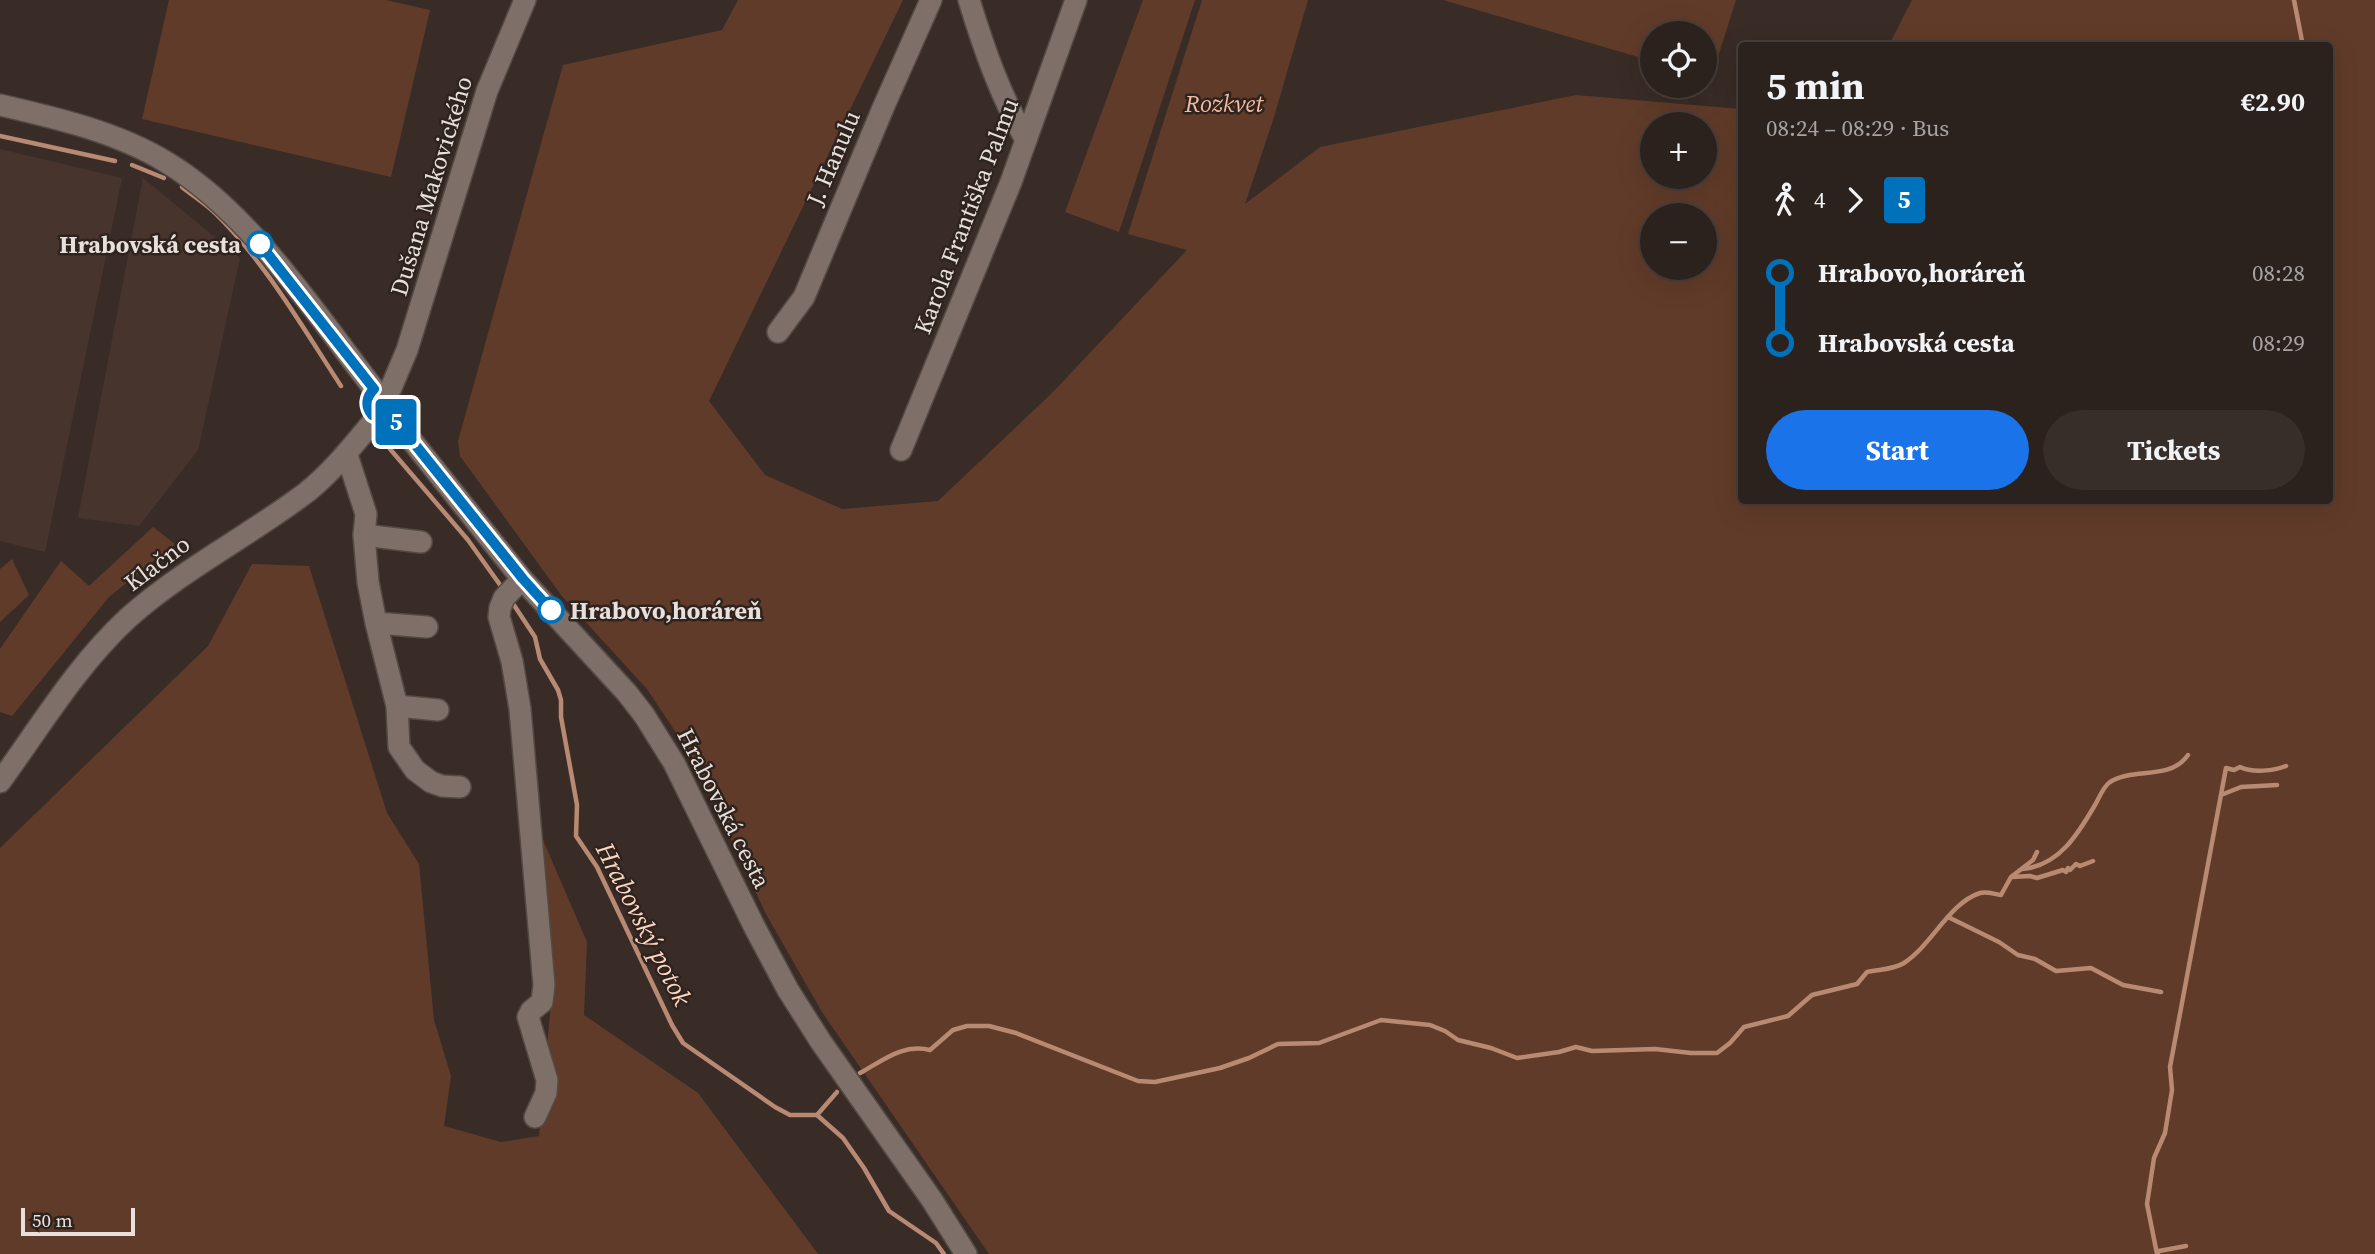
<!DOCTYPE html>
<meta charset="utf-8">
<style>
:root{--surface:#2b211d;--page:#372e2a;--text:#f1f3f6;--muted:#a6a3a4;--line:#473e3b;--accent:#1a73e8}
body{margin:0;font-family:"Source Serif 4",serif;background:var(--page);color:var(--text);height:100vh;display:flex;flex-direction:column;font-size:26px;white-space:nowrap}
*{box-sizing:border-box;margin:0}
p{font-size:23px;color:var(--muted)}
.icon{flex:none;width:38px;height:38px;fill:none;stroke:currentColor;stroke-width:2;stroke-linecap:round;stroke-linejoin:round}
.map{position:relative;flex:1;overflow:hidden}
.drawer{position:absolute;left:1738px;top:42px;width:595px;height:462px;display:flex;flex-direction:column;background:var(--surface);border-radius:7px;box-shadow:0 7px 28px #0002,0 0 0 2px var(--line)}
.drawer>*{flex:none}
.badge{padding:0 14px;border-radius:5px;font-size:24px;line-height:46px}
.tools{position:absolute;left:1640px;top:21px;display:grid;gap:14px}
.tools a{display:grid;place-items:center;width:77px;height:77px;border-radius:50%;background:var(--surface);box-shadow:0 7px 28px #0002,0 0 0 2px var(--line);font-size:35px}
.scale{position:absolute;left:21px;bottom:18px;width:114px;box-sizing:border-box;padding-left:7px;border:4px solid #e8e0dc;border-top:0;font-size:19px;line-height:24px;white-space:nowrap;color:#e8e0dc;-webkit-text-stroke:5px #2f231d;paint-order:stroke}
.map>.badge{position:absolute;translate:-50% -50%;box-shadow:0 0 0 4px #fff}
.legs{display:flex;align-items:center;gap:10px;height:77px;padding:0 28px;font-size:23px}
.legs p{margin-inline-start:auto}
.headline{display:flex;align-items:center;justify-content:space-between;height:119px;padding:0 28px}
h1{font-size:38px;font-weight:700;line-height:52px}
.button{display:flex;gap:14px;margin-top:auto;padding:14px 28px}
.button a{flex:1;height:80px;border-radius:42px;background:var(--accent);color:#fff;font-size:28px;font-weight:700;line-height:80px;text-align:center}
.button a+a{background:var(--page);color:var(--text)}
ul{padding:0 28px;list-style:none}
li{display:flex;align-items:center;gap:24px;height:70px;font-size:26px}
li i{display:grid;place-items:center;width:10px;height:100%;margin:0 9px;background:currentColor}
li i::after{content:'';width:18px;height:18px;margin:-9px;border:5px solid;border-radius:50%;background:var(--surface)}
li p{margin-inline-start:auto}
li:first-child i{background:linear-gradient(#0000 50%,currentColor 0)}
li:last-child i{background:linear-gradient(currentColor 50%,#0000 0)}
.map>svg:first-child{display:block}
.built{fill:#47352d}
.green{fill:#613b29;fill-rule:evenodd}
.lines{fill:none;stroke-linecap:round;stroke-linejoin:round}
.stream{stroke:#b88973;stroke-width:4.5}
.minor-casing{stroke:#544a44;stroke-width:24}
.minor{stroke:#7e6f69;stroke-width:21}
.line-1-casing{stroke:#fff;stroke-width:16}
.line-1{stroke:#0072bc;stroke-width:10}
.stop-1-dot{fill:#fff;stroke:#0072bc;stroke-width:3.5}
.labels{text-anchor:middle;dominant-baseline:central;stroke-width:5;stroke-linejoin:round;paint-order:stroke}
.park-label{font-size:24px;font-style:italic;fill:#f3bba1;stroke:#2f231d}
.street-label{font-size:24px;fill:#e8e0dc;stroke:#2f231d}
.stop-label{font-size:24px;font-weight:bold;fill:#e8e0dc;stroke:#2f231d;text-anchor:end}
.water-label{font-size:26px;font-style:italic;fill:#fdd6c4;stroke:#2f231d}
</style>
<div class="map">
<svg width="2375" height="1254" viewBox="0 0 2375 1254">
<rect width="100%" height="100%" fill="#392c27"/>
<g class="built">
<polygon points="0,149 122,178 45,552 0,541"/>
<polygon points="143,178 240,258 198,450 139,526 78,518"/>
</g>
<g class="green">
<polygon points="169,0 386,0 430,10 391,177 142,119"/>
<path d="M738 0H903L709 401 765 475 842 509 938 501 1053 392 1187 250 1128 234 1202 0H1308L1274 117 1245 204 1320 147 1576 95 1741 109V500H2329V46L1889 45 1912 0H2375V1254H989L822 1012 766 914 710 794 675 731 647 689 561 595 460 456 458 441 563 65 722 30ZM1652 124H1704V177H1652ZM1652 215H1704V268H1652Z"/>
<polygon points="1143,0 1195,0 1119,232 1065,212"/>
<polygon points="1443,0 1736,0 1711,79 1705,77 1704,33 1652,33 1652,61"/>
<polygon points="153,527 175,544 109,597 12,716 0,712 0,649 61,561 89,586"/>
<polygon points="12,559 29,595 0,622 0,569"/>
<polygon points="252,564 309,566 387,813 419,864 434,1020 451,1076 444,1126 501,1142 539,1136 551,1003 540,833 587,942 584,1015 698,1093 818,1254 0,1254 0,848 208,646"/>
</g>
<g class="lines">
<g class="stream">
<polyline points="2294,0 2303,46"/>
<polyline points="0,136 115,161"/>
<polyline points="132,165 164,178"/>
<path d="M182 187C193 196 206 204 216 214 265 262 303 328 341 386"/>
<polyline points="390,449 468,540 503,589"/>
<polyline points="510,599 535,637 540,659 558,690 561,700 561,717 577,805 576,836 597,867 672,1025 683,1043 775,1107 790,1115 817,1115 843,1138 864,1168 889,1211 936,1243 944,1254"/>
<polyline points="2221,795 2241,787 2277,785"/>
<path d="M2022 869C2059 866 2078 834 2095 805 2099 798 2103 787 2110 782 2134 767 2170 781 2188 755"/>
<polyline points="2012,877 2030,876 2037,878 2063,870 2066,872 2068,868 2070,870 2076,864 2080,866 2093,861"/>
<polyline points="1948,917 1999,942 2018,955 2035,959 2056,971 2091,968 2123,985 2161,992"/>
<path d="M860 1073C882 1061 903 1043 930 1050L953 1030 967 1026H989L1016 1033 1138 1081 1155 1082 1220 1068 1249 1058 1278 1044 1319 1043 1381 1020 1430 1025 1445 1031 1458 1040 1491 1048 1517 1058 1559 1052 1576 1047 1592 1051 1655 1049 1691 1053H1717L1730 1043 1744 1027 1788 1016 1812 995 1857 984 1867 972C1880 969 1893 970 1904 963 1932 945 1949 903 1980 893 1986 891 1994 894 2001 895L2011 877 2033 860 2037 852"/>
<polyline points="817,1115 837,1092"/>
<path d="M2157 1254 2147 1204 2154 1158 2165 1133 2172 1090 2170 1067 2226 768 2234 770 2240 767C2252 773 2274 771 2286 766"/>
<polyline points="2157,1254 2159,1251 2186,1246"/>
</g>
<g class="minor-casing">
<g id="minor">
<path d="M969 0C984 49 1000 95 1026 140"/>
<path d="M0 105C56 118 117 132 166 162 250 212 315 313 374 389"/>
<polyline points="778,332 804,297 883,108 931,0"/>
<polyline points="391,388 407,350 487,91 525,0"/>
<polyline points="393,417 522,579 627,693 644,715 674,763 754,926 788,990 821,1042 932,1200 966,1254"/>
<polyline points="901,450 1011,182 1076,0"/>
<polyline points="347,455 366,514 364,535 421,542"/>
<polyline points="364,535 368,582 376,623 427,627"/>
<polyline points="522,579 504,598 500,608 499,617 512,661 520,709 544,985 542,1002 531,1011 528,1017 547,1080 546,1093 535,1117"/>
<polyline points="376,623 397,706 438,710"/>
<polyline points="397,706 399,747 415,770 431,782 442,786 460,787"/>
<path d="M0 782C40 727 77 665 128 618 183 569 249 536 307 492 334 470 354 444 376 418"/>
</g>
</g>
<use href="#minor" class="minor"/>
</g>
<g class="lines">
<g class="line-1-casing">
<path id="line-1" d="M260 244 374 389C366 397 365 406 372 415L382 420 393 417 523 579 551 610"/>
</g>
<use href="#line-1" class="line-1"/>
</g>
<g class="stop-1-dot">
<circle cx="260" cy="244" r="12"/>
<circle cx="551" cy="610" r="12"/>
</g>
<g class="labels">
<g class="park-label">
<text x="1224" y="103">Rozkvet</text>
</g>
<g class="street-label">
<text transform="translate(833 158) rotate(-67)">J. Hanulu</text>
<text transform="translate(431 186) rotate(-73)">Dušana Makovického</text>
<text transform="translate(966 216) rotate(-69)">Karola Františka Palmu</text>
<text transform="translate(157 563) rotate(-37)">Klačno</text>
<text transform="translate(724 808) rotate(63)">Hrabovská cesta</text>
</g>
<g class="stop-label">
<text x="241" y="244">Hrabovská cesta</text>
<text x="570" y="610" text-anchor="start">Hrabovo,horáreň</text>
</g>
<g class="water-label">
<text transform="translate(644 924) rotate(63)">Hrabovský potok</text>
</g>
</g>
</svg>
<div class="tools">
<a><svg class="icon" aria-label="locate" viewBox="0 0 24 24"><circle cx="12" cy="12" r="6"/><path d="M12 2v4M12 18v4M2 12h4M18 12h4"/></svg></a>
<a>+</a>
<a>−</a>
</div>
<div class="scale">50 m</div>
<b class="badge" style="left:396px;top:422px;background:#0072bc;color:#fff">5</b>
<section class="drawer">
<div class="headline"><div><h1>5 min</h1><p>08:24 – 08:29 · Bus</p></div><b>€2.90</b></div>
<div class="legs"><svg class="icon" aria-label="walk" viewBox="0 0 24 24"><circle cx="13" cy="4" r="2"/><path d="M13 8l-2 6 4 7M11 14l-3 7M7 12l3-4h3l4 4"/></svg>4<svg class="icon" aria-label="forward" viewBox="0 0 24 24"><path d="M9 5l7 7-7 7"/></svg><b class="badge" style="background:#0072bc;color:#fff">5</b></div>
<ul>
<li><i style="color:#0072bc"></i><b>Hrabovo,horáreň</b><p>08:28</p></li>
<li><i style="color:#0072bc"></i><b>Hrabovská cesta</b><p>08:29</p></li>
</ul>
<div class="button"><a>Start</a><a>Tickets</a></div>
</section>
</div>
